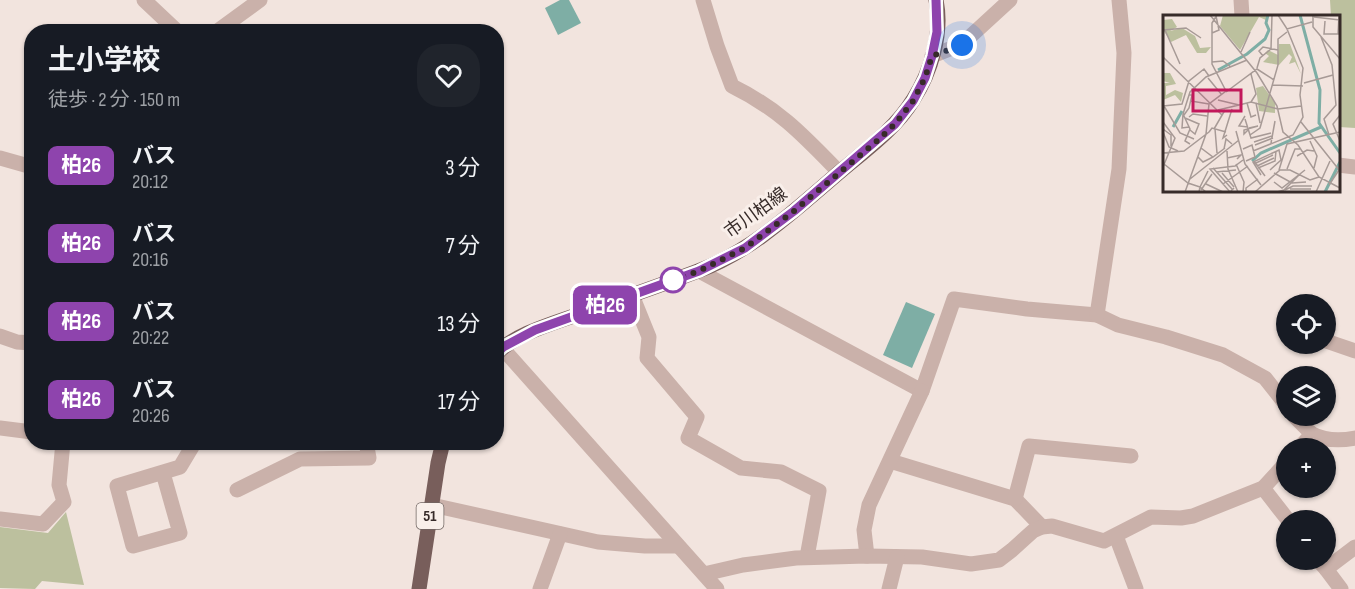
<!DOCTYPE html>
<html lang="ja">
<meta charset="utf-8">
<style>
:root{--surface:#171b24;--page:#20242c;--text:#f1f3f6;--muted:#9ea1a6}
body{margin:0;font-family:"Sofia Sans Condensed","Noto Sans JP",sans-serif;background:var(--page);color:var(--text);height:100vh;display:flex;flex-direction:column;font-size:22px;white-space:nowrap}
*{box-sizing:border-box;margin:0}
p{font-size:20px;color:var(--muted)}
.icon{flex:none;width:33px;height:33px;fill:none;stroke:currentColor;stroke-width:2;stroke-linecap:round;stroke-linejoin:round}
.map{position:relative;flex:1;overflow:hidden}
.panel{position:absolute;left:24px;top:24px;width:480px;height:426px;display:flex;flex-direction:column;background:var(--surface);border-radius:24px;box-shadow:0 2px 4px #0004}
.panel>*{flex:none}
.badge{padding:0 12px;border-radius:9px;font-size:21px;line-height:39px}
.controls{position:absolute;left:1276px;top:294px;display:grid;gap:12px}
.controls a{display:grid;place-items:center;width:60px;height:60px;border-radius:50%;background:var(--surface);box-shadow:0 2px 4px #0004;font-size:30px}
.you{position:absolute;width:30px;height:30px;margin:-15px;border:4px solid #fff;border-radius:50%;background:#1a73e8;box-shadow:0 0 0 9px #1a73e833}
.map>.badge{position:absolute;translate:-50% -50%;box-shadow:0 0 0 3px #fff}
.round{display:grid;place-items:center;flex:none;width:63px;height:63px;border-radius:24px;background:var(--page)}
.headline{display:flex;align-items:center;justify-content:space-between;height:102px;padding:0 24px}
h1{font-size:28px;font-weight:700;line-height:45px}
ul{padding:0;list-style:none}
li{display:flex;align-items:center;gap:18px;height:78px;padding:0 24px}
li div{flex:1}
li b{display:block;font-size:22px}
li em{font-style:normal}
li .badge{min-width:66px;font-weight:700;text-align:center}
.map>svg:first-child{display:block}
.green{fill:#bcc09e}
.water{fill:#7eaea5}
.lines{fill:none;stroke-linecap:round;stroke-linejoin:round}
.minor{stroke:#cab1aa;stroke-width:15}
.major{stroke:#785e5b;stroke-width:15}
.line-casing{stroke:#fff;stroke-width:14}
.line{stroke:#8e44ad;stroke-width:9}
.walk{stroke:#372b29;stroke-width:6;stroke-dasharray:0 10.8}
.stop-dot{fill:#fff;stroke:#8e44ad;stroke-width:3}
.labels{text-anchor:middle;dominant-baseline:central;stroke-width:6;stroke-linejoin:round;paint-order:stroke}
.shield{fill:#f9efea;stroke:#716663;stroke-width:1.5}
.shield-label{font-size:16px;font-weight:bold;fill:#372b29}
.street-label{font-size:18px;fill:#372b29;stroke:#f9efea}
.inset-river{fill:none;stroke:#7eaea5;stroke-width:3}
.inset-road{fill:none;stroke:#a79a96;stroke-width:1.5}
.view{fill:#c2185b;fill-opacity:0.15;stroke:#c2185b;stroke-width:3}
.inset-edge{fill:none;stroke:#372b29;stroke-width:3}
</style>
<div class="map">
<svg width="1355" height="589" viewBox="0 0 1355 589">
<rect width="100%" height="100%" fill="#f2e4de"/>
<g class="green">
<polygon points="1330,0 1355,0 1355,128 1339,127 1338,16 1331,16"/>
<polygon points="66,512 84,585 42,581 35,589 0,588 0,527 48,533"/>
</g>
<g class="water">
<polygon points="560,0 569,0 581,23 558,35 545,8"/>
<polygon points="906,302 935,314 912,368 883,355"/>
</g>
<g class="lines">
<g class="minor">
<polyline points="144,0 178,32"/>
<path d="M703 0 717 46 732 86C779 109 803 135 839 172"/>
<polyline points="1241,0 1242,16"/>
<polyline points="216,32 260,0"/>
<polyline points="932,56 962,44 1010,0"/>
<polyline points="0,158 32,167"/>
<polyline points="1338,165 1355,167"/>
<polyline points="699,271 922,391 954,299 1027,309 1097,315 1118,325 1166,337 1223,355 1265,378 1287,406"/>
<polyline points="632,295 649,337 647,358 697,417 688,438 741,468 781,472 819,491 807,557"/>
<polyline points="1097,315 1119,169 1124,53 1119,0"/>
<polyline points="0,336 17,342 32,343"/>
<polyline points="496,341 717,589"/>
<polyline points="1326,341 1355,351"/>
<polyline points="1294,416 1312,434 1299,448"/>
<polyline points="0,428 32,432"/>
<path d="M1312 434C1326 441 1340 441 1355 438"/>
<polyline points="890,461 1015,499 1042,527"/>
<polyline points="163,473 180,533 133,546 117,486 180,467 195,442"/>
<polyline points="1263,488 1288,520"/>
<polyline points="237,490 300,459 369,458 366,442"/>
<polyline points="1015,499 1029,446 1131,456"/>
<polyline points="432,505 598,542 645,546 678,546"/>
<polyline points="0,519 43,524 64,502 59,485 63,442"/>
<polyline points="1116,536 1136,589"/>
<polyline points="867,556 864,530 869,505 922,391"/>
<polyline points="1318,560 1326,569 1355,547"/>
<polyline points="1326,569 1341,589"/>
<polyline points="704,574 743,565 796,558 867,556 922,557 971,564 999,560 1012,550 1033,531 1042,527 1052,526 1104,541 1151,517 1181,518 1193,516 1263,488 1287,462"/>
<polyline points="540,589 560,534"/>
<polyline points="889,589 897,557"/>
</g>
<g class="major">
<path d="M496 354C516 333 555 323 582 313 620 299 659 286 698 271 753 251 797 208 842 170 867 149 896 128 913 100 931 72 943 33 936 0"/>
<polyline points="419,589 438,463 443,442"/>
</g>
</g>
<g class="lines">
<g class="line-casing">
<polyline id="line" points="496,354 503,347 535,330 699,271 745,248 794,211 895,124 913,101 925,78 932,56 937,32 936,0"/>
</g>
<use href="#line" class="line"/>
<polyline class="walk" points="673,280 699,271 745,248 794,211 877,141 895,124 913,101 925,78 932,56 962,45"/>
</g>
<circle class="stop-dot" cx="673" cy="280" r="12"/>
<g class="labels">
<rect class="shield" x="416.5" y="503" width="27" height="26" rx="4.5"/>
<g class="shield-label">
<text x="430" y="516">51</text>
</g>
<g class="street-label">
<text transform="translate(756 213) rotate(-36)">市川柏線</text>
</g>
</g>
<g transform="translate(1163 15)">
<rect width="177" height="177" fill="#f2e4de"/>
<path d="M60 0H105L103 5 96 2 77 35 57 11ZM9 4 14 12 7 16 19 13 32 21 37 33 48 32 43 38H34L23 20 8 27 0 15V5ZM116 29H127L138 59 132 47 126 49 129 42 126 39 116 50 100 47 106 41 102 38 105 35 115 40ZM0 58H7L13 69 3 71V80L12 75 20 78 18 87 12 80 0 85V68H7L0 66ZM100 71 112 88V98L96 96 93 73Z" fill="#bcc09e"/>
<path class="inset-river" d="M137 0 157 75 156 108 177 138M55 55 84 39 102 24 106 15 103 8 105 0M10 112 19 96M89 146 98 138 158 112M162 177 177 147"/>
<path class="inset-road" d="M47 0 94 58 114 91 120 117 135 130 156 162 177 173M115 0 124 14 149 7M150 0V12L177 44M151 2 177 5M162 6 161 19H177M0 15 23 13 38 23M2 15 17 49M49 18 56 15 53 1M175 19 176 0M158 22 169 50 173 90 161 104 166 120M78 37 87 17M100 41 96 36 100 32 115 35M0 42 59 100M49 47 60 46 68 52M94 53 97 43 108 34 109 0M88 59 93 79 88 87M45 63 59 80M141 68 170 60M109 70 140 71M63 77 94 54 111 65M55 85 76 90 55 95M28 86 46 89M84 88 88 102 93 100M93 88 97 108M76 90 88 87 115 94M0 91 19 89 26 66 41 54 46 61M1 91 17 118 31 124M115 94 138 91M20 99 19 113 26 112M21 100 26 93 29 80H26M177 100 170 109 177 126M82 101 76 111 85 112M26 102 30 99 44 101M22 103 36 109 32 119 27 115M82 104 88 123 108 118M0 107 12 123 0 152M138 107 177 156M0 114 8 120V131M51 114 62 95M52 114 54 138M85 115 81 119V115L95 111 86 113M73 116 82 149M0 117 6 132 15 136M46 117 49 113 63 117M64 120 60 123 69 94M87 120 97 113 115 50V24L124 17M147 126 154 141 151 153M91 127 109 121M108 128 112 106M27 129 22 126 27 114 20 99 27 77 43 62 84 45M92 130 110 123M38 133 50 142 62 133M61 134 63 124 69 129M80 134 89 130 92 142 83 146M64 136 65 154 75 177M90 136 130 120 140 102 137 80 140 53 124 14M0 138 21 136 46 117M134 141 144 135 151 136M35 142 40 147 50 142M64 143 78 140 74 144M91 146 102 161M93 148 110 140M1 149 25 168 37 172 36 177M73 149 81 167 80 177M82 149 98 170M94 151 111 143M50 153 69 174M95 153 112 146 113 136M124 154 132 134H138M116 155 124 129 177 117M53 157 73 155M59 158 71 172M111 158 129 168 143 167M98 160 90 147 116 135 118 145 107 155M27 164 76 125M111 167 119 173 142 155M43 169 60 177M60 169 85 151M166 170 176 155M71 173 67 177 47 154 72 151 80 145M127 174H148M38 175 49 159M122 175 130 171H149M22 177 43 119 46 89 63 76 49 49V8L54 0M43 177 37 172 45 156M83 177V173L95 164M92 177 117 155H127L147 165 156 162M114 177 121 175 137 159M153 177 167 146"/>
<path class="view" d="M30 75H78V96H30Z"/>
<rect width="177" height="177" class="inset-edge"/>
</g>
</svg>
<div class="controls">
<a><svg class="icon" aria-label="locate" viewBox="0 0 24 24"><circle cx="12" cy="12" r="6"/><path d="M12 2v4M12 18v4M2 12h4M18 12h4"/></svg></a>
<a><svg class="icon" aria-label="layers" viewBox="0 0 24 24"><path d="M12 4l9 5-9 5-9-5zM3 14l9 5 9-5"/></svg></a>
<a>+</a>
<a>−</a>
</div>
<div class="you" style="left:962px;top:45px"></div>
<b class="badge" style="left:605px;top:305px;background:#8e44ad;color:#fff">柏26</b>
<section class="panel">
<div class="headline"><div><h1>土小学校</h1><p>徒歩 · 2 分 · 150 m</p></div><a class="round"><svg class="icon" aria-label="heart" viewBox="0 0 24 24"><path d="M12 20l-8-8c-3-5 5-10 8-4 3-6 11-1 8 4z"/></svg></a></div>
<ul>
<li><span class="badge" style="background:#8e44ad;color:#fff">柏26</span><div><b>バス</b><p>20:12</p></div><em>3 分</em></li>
<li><span class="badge" style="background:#8e44ad;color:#fff">柏26</span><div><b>バス</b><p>20:16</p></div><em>7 分</em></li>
<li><span class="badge" style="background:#8e44ad;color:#fff">柏26</span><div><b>バス</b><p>20:22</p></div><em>13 分</em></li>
<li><span class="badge" style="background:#8e44ad;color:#fff">柏26</span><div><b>バス</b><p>20:26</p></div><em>17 分</em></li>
</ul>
</section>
</div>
